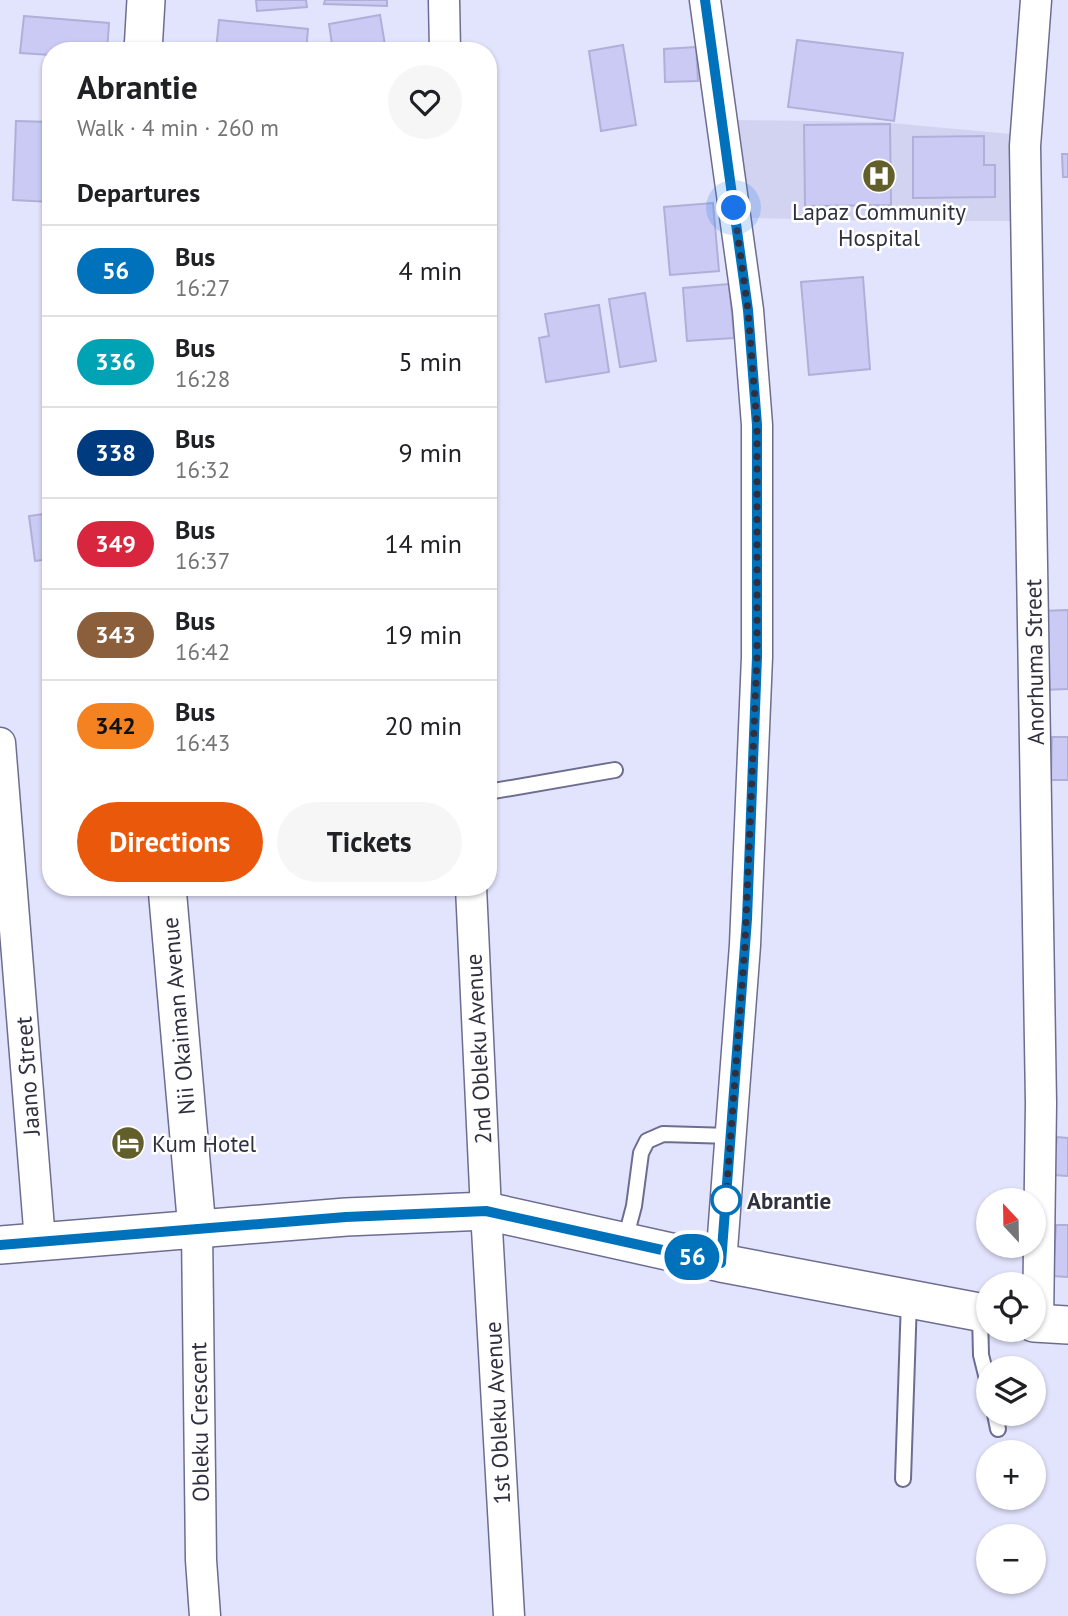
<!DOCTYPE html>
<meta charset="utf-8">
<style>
:root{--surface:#fff;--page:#f6f6f6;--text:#202124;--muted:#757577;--line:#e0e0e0;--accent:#ea580c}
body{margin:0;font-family:"PT Sans",sans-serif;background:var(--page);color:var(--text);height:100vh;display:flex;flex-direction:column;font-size:26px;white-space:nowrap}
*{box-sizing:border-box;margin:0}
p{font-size:23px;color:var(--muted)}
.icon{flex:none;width:38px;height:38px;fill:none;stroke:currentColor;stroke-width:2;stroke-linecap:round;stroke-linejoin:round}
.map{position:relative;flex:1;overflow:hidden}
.drawer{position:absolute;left:42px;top:42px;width:455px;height:854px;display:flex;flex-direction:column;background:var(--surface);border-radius:28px;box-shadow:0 2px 5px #0004}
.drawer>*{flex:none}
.badge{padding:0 14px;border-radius:23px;font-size:24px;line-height:46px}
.needle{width:46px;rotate:338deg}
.buttons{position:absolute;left:976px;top:1188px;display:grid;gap:14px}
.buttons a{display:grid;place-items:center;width:70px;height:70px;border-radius:50%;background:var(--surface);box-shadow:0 2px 5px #0004;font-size:35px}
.you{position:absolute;width:35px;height:35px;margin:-18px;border:5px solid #fff;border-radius:50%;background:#1a73e8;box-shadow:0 0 0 10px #1a73e833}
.map>.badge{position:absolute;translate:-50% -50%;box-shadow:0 0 0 4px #fff}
h2{padding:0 35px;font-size:26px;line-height:63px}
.round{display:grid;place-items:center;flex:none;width:74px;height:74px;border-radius:37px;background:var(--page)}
.headline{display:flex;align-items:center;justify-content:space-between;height:119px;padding:0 35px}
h1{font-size:33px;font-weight:800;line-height:52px}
.button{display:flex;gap:14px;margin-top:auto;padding:14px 35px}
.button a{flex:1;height:80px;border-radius:42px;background:var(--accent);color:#fff;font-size:28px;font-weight:800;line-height:80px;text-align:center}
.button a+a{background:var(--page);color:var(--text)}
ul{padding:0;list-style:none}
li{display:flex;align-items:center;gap:21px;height:91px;padding:0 35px;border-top:2px solid var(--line)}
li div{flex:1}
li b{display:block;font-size:26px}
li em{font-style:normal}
li .badge{min-width:77px;font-weight:700;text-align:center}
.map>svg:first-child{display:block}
.built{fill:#d2d3f1}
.building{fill:#cacaf4;stroke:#afafd8;stroke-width:2}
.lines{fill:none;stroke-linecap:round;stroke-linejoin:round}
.service-casing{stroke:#6d6d92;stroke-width:18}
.minor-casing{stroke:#6d6d92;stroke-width:33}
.tertiary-casing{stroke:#6d6d92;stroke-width:40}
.service{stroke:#fff;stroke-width:14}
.minor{stroke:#fff;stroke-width:30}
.tertiary{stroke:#fff;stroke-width:37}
.line-casing{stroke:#fff;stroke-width:16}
.line{stroke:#0072bc;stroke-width:10}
.walk{stroke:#303040;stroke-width:7;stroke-dasharray:0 12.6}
.stop-dot{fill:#fff;stroke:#0072bc;stroke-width:3.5}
.labels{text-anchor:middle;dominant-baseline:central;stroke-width:5;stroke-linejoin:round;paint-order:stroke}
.poi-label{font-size:23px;fill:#303040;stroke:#fff}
.street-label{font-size:23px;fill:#303040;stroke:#fff}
.stop-label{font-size:23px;font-weight:bold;fill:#303040;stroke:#fff;text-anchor:start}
</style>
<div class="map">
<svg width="1068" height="1616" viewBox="0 0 1068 1616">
<rect width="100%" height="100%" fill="#e2e3fc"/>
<polygon class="built" points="735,120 880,122 1011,134 1016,221 891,221 752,218"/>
<g class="building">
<polygon points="256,0 306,0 307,7 257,11"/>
<polygon points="325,0 387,0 387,6 324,4"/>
<polygon points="380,15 386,51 333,51 329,24"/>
<polygon points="24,16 109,23 107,51 51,51 51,55 20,53"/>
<polygon points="219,20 308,29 306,51 216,51"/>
<polygon points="797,40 903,53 894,121 788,107"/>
<polygon points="623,45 636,125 601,131 589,51"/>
<polygon points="696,47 698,81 665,82 664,49"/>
<polygon points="16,121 51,122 51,202 13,200"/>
<polygon points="890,124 891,205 805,206 804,125"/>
<polygon points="984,136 984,165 995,165 995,197 913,198 913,137"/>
<polygon points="1062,154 1068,154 1068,177 1063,177"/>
<polygon points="713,203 719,271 670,275 664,207"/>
<polygon points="863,277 870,369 809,375 801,282"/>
<polygon points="729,284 734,338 687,341 683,288"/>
<polygon points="645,293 656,361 620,367 609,299"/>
<polygon points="599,305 609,372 546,382 539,338 549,336 545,314"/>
<polygon points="51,386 51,430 49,430 44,387"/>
<polygon points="51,513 51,559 35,561 29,516"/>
<polygon points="1068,610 1068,689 1042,690 1040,611"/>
<polygon points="1052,737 1068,737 1068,780 1051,780"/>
<polygon points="1057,1137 1068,1138 1068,1176 1053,1175"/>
<polygon points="1056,1225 1068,1225 1068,1277 1053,1276"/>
</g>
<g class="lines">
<g class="service-casing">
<g id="service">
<polyline points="488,792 615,770"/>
<polyline points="625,1240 634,1206 641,1153 647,1141 663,1134 731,1136"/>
<polyline points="980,1314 981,1355 989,1387"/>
<polyline points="995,1414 998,1429"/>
<polyline points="903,1479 909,1300"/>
</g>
</g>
<g class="minor-casing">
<g id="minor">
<polyline points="444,0 445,51"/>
<polyline points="705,0 748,310 757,425 757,657 745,945 721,1263"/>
<polyline points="1036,0 1025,146 1041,1103 1038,1323"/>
<polyline points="0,743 40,1241"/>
<polyline points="471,887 486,1211 509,1616"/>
<polyline points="197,1229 201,1560 205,1616"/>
</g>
</g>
<g class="tertiary-casing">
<g id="tertiary">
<polyline points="143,51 146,0"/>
<polyline points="167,887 197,1229"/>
<polyline points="0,1245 346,1217 486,1211 721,1263 989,1314"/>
<polyline points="1034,1323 1068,1325"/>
</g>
</g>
<use href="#service" class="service"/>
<use href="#minor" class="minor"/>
<use href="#tertiary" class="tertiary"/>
</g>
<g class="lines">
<g class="line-casing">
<polyline id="line" points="0,1245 346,1217 486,1211 721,1263 747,919 757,657 757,425 748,310 705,0"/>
</g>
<use href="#line" class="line"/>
<polyline class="walk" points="726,1200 725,1212 745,945 757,657 757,425 748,310 734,208"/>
</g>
<defs>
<g id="hospital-disc" transform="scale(1.75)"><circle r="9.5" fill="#635f2b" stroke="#fff"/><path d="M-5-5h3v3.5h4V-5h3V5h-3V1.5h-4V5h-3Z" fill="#fff"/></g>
<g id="hotel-disc" transform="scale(1.75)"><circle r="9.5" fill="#635f2b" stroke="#fff"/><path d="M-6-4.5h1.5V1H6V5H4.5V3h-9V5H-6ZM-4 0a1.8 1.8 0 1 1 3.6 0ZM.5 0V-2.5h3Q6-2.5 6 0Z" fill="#fff"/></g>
</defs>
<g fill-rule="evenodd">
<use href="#hospital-disc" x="879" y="176"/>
<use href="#hotel-disc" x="128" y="1143"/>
</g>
<circle class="stop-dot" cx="726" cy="1200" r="14"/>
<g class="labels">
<g class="poi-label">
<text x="879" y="211">Lapaz Community<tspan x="879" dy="26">Hospital</tspan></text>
<text x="152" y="1143" text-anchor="start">Kum Hotel</text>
</g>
<g class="street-label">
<text transform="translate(1034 662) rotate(-91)">Anorhuma Street</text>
<text transform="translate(178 1016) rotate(-95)">Nii Okaiman Avenue</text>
<text transform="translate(478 1049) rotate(-93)">2nd Obleku Avenue</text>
<text transform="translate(27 1076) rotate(-94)">Jaano Street</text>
<text transform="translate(497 1413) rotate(-93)">1st Obleku Avenue</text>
<text transform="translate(199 1422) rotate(-91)">Obleku Crescent</text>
</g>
<g class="stop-label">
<text x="747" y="1200">Abrantie</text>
</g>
</g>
</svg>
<div class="buttons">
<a><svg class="needle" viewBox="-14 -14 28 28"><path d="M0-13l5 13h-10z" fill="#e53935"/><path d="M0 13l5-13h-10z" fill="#757577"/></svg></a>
<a><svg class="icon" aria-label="locate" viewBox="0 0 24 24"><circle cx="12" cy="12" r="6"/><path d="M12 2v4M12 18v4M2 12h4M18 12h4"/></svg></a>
<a><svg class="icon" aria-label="layers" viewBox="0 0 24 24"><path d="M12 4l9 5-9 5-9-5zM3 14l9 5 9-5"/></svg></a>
<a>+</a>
<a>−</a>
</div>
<div class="you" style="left:734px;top:208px"></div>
<b class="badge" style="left:692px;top:1257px;background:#0072bc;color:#fff">56</b>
<section class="drawer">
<div class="headline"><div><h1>Abrantie</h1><p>Walk · 4 min · 260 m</p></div><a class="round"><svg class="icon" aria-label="heart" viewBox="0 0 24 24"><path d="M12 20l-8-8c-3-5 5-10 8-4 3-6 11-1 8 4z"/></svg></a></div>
<h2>Departures</h2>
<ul>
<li><span class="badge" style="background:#0072bc;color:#fff">56</span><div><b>Bus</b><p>16:27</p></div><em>4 min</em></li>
<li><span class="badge" style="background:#00a3b4;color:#fff">336</span><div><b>Bus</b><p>16:28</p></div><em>5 min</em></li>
<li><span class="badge" style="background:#003b80;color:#fff">338</span><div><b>Bus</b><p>16:32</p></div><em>9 min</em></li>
<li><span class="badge" style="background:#d7263d;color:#fff">349</span><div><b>Bus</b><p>16:37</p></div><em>14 min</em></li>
<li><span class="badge" style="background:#8b5e3c;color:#fff">343</span><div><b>Bus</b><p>16:42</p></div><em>19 min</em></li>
<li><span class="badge" style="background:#f58220;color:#111">342</span><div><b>Bus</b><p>16:43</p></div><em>20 min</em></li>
</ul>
<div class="button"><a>Directions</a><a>Tickets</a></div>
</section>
</div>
